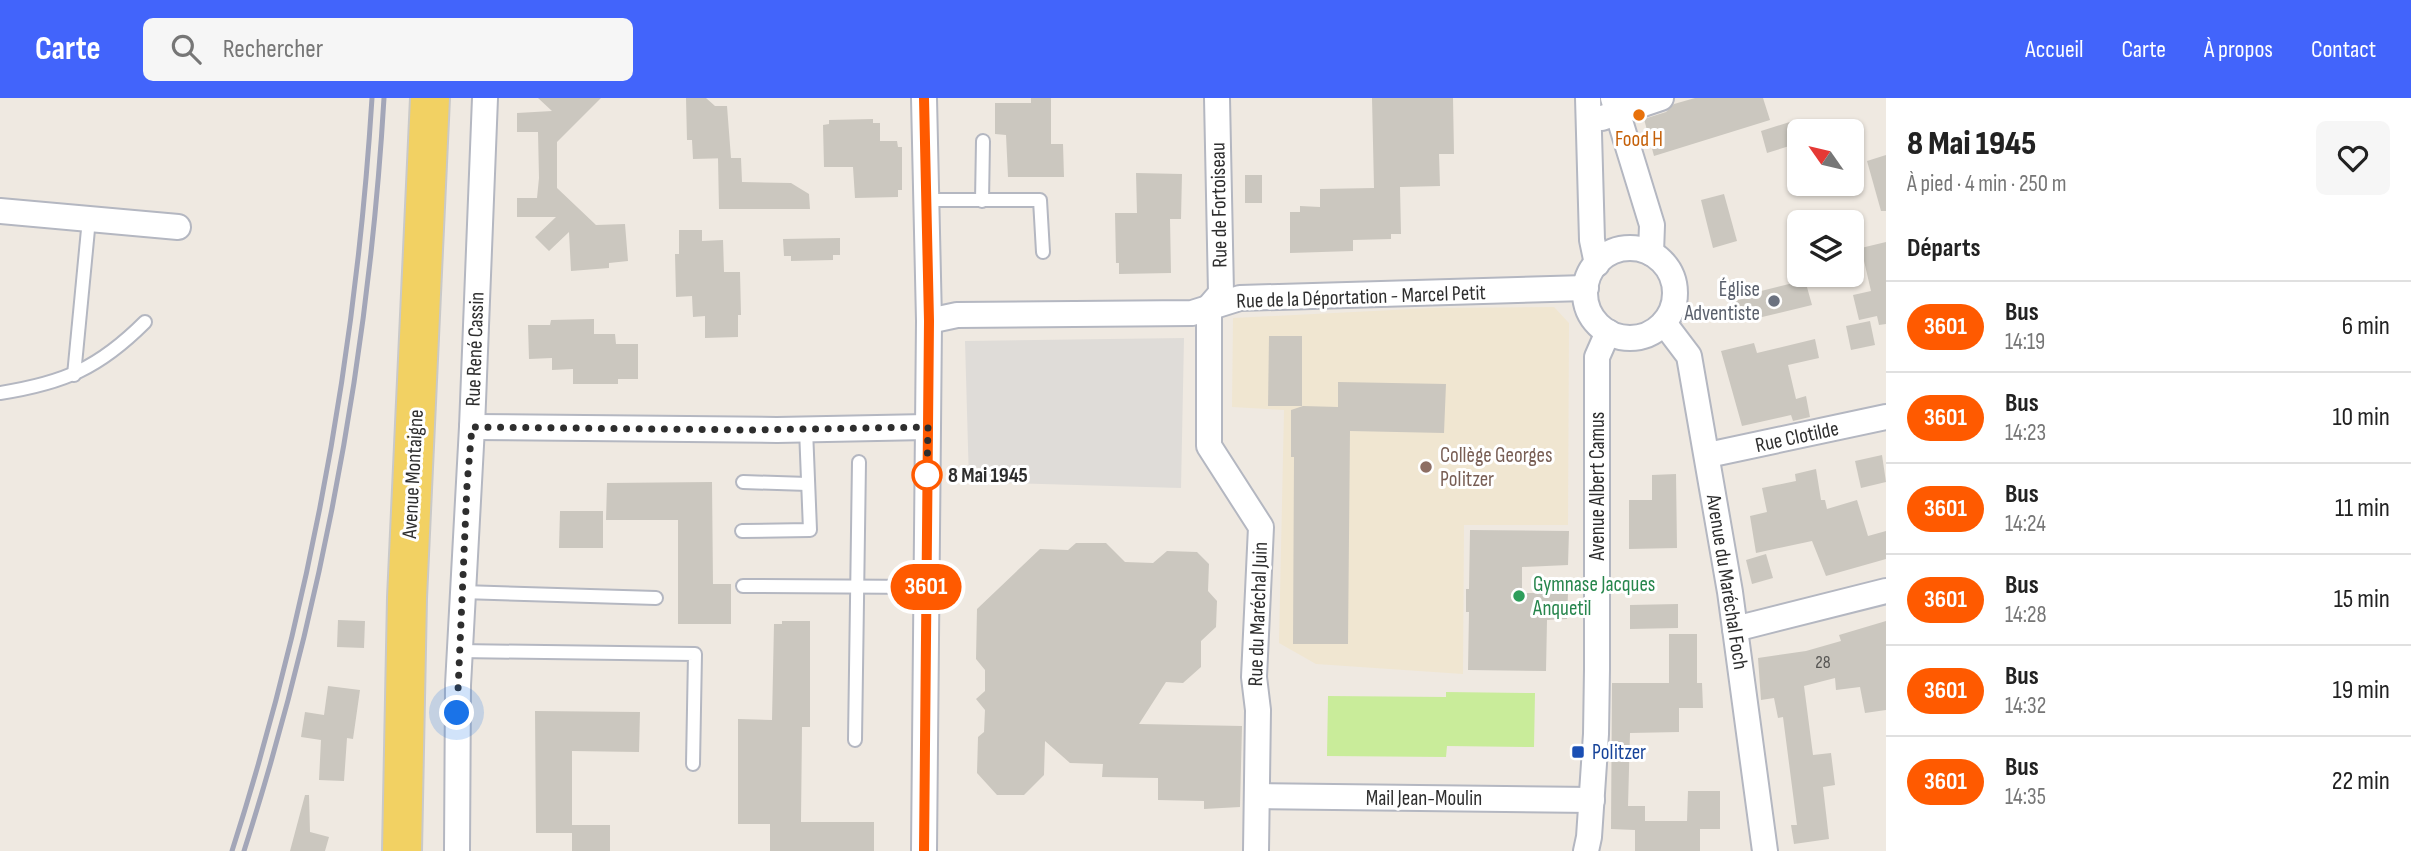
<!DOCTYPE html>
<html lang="fr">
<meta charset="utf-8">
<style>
:root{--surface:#fff;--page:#f6f6f6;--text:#222;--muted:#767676;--line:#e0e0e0;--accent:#4264fb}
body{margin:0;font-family:"Sofia Sans Condensed",sans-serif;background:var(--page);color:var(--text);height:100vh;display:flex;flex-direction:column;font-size:26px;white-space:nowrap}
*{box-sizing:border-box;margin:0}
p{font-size:23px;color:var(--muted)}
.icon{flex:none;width:38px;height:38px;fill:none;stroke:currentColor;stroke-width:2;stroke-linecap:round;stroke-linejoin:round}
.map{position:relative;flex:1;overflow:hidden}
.panel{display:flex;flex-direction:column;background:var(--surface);width:525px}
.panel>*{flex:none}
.badge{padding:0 14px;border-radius:23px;font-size:24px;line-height:46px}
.needle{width:46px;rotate:304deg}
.buttons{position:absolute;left:1787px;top:21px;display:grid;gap:14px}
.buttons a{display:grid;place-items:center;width:77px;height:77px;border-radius:10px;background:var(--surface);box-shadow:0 2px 5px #0004;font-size:35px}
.you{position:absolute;width:35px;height:35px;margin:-18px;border:5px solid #fff;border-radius:50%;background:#1a73e8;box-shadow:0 0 0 10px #1a73e833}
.map>.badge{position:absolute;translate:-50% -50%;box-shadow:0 0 0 4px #fff}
h2{padding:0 21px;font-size:26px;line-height:63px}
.round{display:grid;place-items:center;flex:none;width:74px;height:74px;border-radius:10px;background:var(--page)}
.summary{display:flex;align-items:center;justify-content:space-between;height:119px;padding:0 21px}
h1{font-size:33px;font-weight:800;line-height:52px}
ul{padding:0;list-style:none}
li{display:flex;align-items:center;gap:21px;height:91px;padding:0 21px;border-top:2px solid var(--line)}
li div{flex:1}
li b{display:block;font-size:26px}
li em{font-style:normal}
li .badge{min-width:77px;font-weight:700;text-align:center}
header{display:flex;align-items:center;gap:42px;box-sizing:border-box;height:98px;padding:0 35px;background:var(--accent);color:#fff}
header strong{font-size:33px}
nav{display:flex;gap:38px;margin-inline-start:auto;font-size:24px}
.search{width:490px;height:63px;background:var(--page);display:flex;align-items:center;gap:18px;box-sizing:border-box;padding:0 24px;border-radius:10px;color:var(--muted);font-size:26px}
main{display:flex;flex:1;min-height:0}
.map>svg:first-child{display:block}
.education{fill:#f0e6d1}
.pitch{fill:#c9ec9a}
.plaza{fill:#dfdcd8}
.building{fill:#cbc7bf}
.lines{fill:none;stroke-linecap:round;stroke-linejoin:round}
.service-casing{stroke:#b4b7c1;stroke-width:16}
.minor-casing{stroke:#b4b7c1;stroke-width:28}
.primary-casing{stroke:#c9c9c9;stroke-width:42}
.service{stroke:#fff;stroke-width:12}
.minor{stroke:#fff;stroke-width:24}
.primary{stroke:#f2d163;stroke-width:38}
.rail{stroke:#a3a6b8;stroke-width:5}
.line-casing{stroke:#fff;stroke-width:16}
.line{stroke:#ff5a00;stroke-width:10}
.walk{stroke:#2e2e2e;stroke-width:7;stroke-dasharray:0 12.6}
.food-dot{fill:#e8710a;stroke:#fff;stroke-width:2.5}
.worship-dot{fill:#6b7280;stroke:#fff;stroke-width:2.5}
.education-dot{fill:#8d6e63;stroke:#fff;stroke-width:2.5}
.stop-dot{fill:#fff;stroke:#ff5a00;stroke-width:3.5}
.leisure-dot{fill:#2e9e5b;stroke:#fff;stroke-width:2.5}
.transit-dot{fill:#1a4fb4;stroke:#fff;stroke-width:2.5}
.labels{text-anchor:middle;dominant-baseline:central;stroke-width:6;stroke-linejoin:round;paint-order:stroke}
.number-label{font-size:18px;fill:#555452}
.food-label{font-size:21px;fill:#c56008;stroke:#fff}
.street-label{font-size:21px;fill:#2e2e2e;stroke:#fff}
.worship-label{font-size:21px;fill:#5b616d;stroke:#fff;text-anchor:end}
.education-label{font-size:21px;fill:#785e54;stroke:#fff;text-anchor:start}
.stop-label{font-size:21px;font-weight:bold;fill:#2e2e2e;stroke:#fff;text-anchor:start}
.leisure-label{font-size:21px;fill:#27864d;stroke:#fff;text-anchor:start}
.transit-label{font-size:21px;fill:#164399;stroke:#fff;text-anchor:start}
</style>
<header>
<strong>Carte</strong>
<div class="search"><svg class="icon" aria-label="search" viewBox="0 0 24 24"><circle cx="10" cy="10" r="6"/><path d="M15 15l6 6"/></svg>Rechercher</div>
<nav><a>Accueil</a><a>Carte</a><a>À propos</a><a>Contact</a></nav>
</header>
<main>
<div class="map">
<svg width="1886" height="753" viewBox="0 0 1886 753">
<rect width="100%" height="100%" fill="#efe9e1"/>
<polygon class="education" points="1554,209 1569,225 1568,427 1464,427 1463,576 1316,566 1279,545 1284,312 1232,309 1233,220 1432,210"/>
<polygon class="pitch" points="1446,594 1535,595 1534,649 1447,648 1446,659 1327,658 1328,598 1446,599"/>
<polygon class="plaza" points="1184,240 1181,390 969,384 965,243"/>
<g class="building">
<polygon points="538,0 601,0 557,44 557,90 596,127 625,126 628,163 609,165 609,170 571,173 569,134 549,153 535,139 556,119 517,119 517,100 537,100 539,80 538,34 517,34 517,15 552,13"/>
<polygon points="686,0 706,0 715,8 727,8 731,60 693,61 692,42 687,42"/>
<polygon points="1031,0 1051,0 1051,46 1063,46 1064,79 1008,79 1006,37 995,36 995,5 1031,5"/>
<polygon points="1372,0 1453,0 1454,56 1439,56 1440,88 1400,89 1401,136 1391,136 1391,141 1353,142 1353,153 1290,155 1290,114 1300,114 1300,108 1320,109 1320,91 1374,90"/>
<polygon points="1695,0 1763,0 1770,22 1654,58 1644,21 1666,14 1674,6"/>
<polygon points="873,21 873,25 880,25 880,43 897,43 898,49 902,49 902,92 898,92 898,99 855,100 853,69 824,69 823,27 829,26 829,22"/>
<polygon points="1799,21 1799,45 1767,55 1761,33"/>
<polygon points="1886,57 1886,113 1881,113 1867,63"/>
<polygon points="718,60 741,60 742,84 791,85 809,96 810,111 719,111"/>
<polygon points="1136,75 1182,76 1181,121 1170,121 1171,175 1119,176 1119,165 1116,165 1115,115 1137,115"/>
<rect x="1245" y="77" width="17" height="28"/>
<polygon points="1724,96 1737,143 1713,150 1701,102"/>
<polygon points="679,132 702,132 702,143 723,142 724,174 740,174 741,217 738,217 738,239 705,240 705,218 693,219 692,198 676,199 675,156 679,156"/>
<polygon points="840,140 840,157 833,157 833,162 791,163 791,158 784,158 783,141"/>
<polygon points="1886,144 1886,226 1879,227 1877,218 1859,222 1853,197 1871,193 1861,150"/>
<polygon points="1805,182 1812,207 1737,225 1732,204 1742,201 1741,198"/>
<polygon points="594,221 594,236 615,236 616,246 638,246 638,281 618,281 618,286 573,286 573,271 552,272 552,260 529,261 528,227 550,227 551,222"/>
<polygon points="1870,223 1875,247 1851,252 1846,228"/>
<polygon points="1269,238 1302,238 1302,308 1268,308"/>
<polygon points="1815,241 1819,260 1788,267 1796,301 1806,298 1810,319 1793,323 1791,317 1742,328 1721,253 1754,245 1757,255"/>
<polygon points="1338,284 1446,286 1444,335 1350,333 1348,546 1293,546 1294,359 1291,359 1291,312 1303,308 1338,309"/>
<polygon points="1882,357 1886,384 1861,390 1855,363"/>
<polygon points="1816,371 1821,402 1825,402 1827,411 1857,402 1868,438 1886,433 1886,461 1826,478 1812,443 1756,455 1750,418 1767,414 1762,390 1796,383 1795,376"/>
<polygon points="1676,376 1677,450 1629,451 1629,402 1652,402 1652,377"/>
<polygon points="712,384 713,486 731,486 731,526 678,526 678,422 606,422 607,385"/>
<polygon points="560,413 603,413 603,450 559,450"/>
<polygon points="1470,432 1569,433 1568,467 1522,469 1522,495 1568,495 1567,521 1547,522 1546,573 1468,572 1469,514 1466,514 1466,491 1469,491"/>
<polygon points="1076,445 1106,445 1125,464 1153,465 1167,453 1197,454 1209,466 1208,493 1217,503 1216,529 1201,543 1201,569 1183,585 1166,584 1139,626 1242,628 1240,709 1204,711 1204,703 1158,702 1158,680 1102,679 1103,666 1070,665 1045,643 1044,677 1024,697 997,697 977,675 978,639 984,634 985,612 976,601 985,593 985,572 976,561 977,511 1040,451 1068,452"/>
<polygon points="1766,456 1773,480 1752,486 1746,462"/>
<polygon points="1678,506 1678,530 1630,531 1630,507"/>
<polygon points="338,522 365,523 364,550 337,549"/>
<polygon points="782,523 810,523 810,629 802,629 801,724 874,724 874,753 770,753 770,726 738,726 738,621 772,622 774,526 782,526"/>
<polygon points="1886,523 1886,612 1865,615 1860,589 1836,592 1835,580 1804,588 1813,657 1831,655 1835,687 1823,689 1829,741 1794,746 1791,727 1797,727 1783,619 1778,620 1774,600 1761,602 1758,560 1806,553 1841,543 1839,537"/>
<polygon points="1669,536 1697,536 1697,585 1702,585 1703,610 1679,610 1679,634 1630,635 1628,708 1645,708 1645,723 1687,723 1688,693 1720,693 1720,731 1700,731 1700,753 1635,753 1635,732 1611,731 1612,585 1669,585"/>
<polygon points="328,588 360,592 353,641 347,640 344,683 319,682 321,642 301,639 305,614 324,617"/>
<polygon points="535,613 640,614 639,654 572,653 572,731 572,727 610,727 610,753 572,753 572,735 536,735"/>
<polygon points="305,697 309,697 310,734 329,739 325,753 290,753"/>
</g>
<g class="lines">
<g class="service-casing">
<g id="service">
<polyline points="926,102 1040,102 1043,154"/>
<polyline points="982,103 983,43"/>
<polyline points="74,277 89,121"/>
<path d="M0 295C64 285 99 270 145 224"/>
<polyline points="743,384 808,386"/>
<polyline points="742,433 810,432 806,331"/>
<polyline points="743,488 926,489"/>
<polyline points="462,494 656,500"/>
<polyline points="459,553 695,556 693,666"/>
<polyline points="855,642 859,364"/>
</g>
</g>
<g class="minor-casing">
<g id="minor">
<polyline points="1217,0 1221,195 1209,209 1209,348 1261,429 1254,579 1258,612 1256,753"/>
<polyline points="1588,0 1592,142 1597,166"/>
<polyline points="1613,0 1652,127 1651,155"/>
<polyline points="1602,20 1661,0"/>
<polyline points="0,113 178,129"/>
<circle cx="1630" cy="195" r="45"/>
<polyline points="929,223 957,217 1192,215 1240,200 1586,190"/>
<polyline points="1664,225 1689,258 1730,494 1765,753"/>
<polyline points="472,329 777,332 927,329"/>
<polyline points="1708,357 1886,319"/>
<polyline points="1735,531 1886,493"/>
<polyline points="1257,698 1592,702"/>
<polyline points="457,753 458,587 472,329 485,0"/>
<polyline points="924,753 929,223 924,0"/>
<polyline points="1586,753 1589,739 1596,636 1597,571 1597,259 1608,234"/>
</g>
</g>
<g class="primary-casing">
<polyline id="primary" points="402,753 407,500 430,0"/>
</g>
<use href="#service" class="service"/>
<use href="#minor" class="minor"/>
<use href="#primary" class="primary"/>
<g class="rail">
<path d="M232 753C310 509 356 256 372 0"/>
<path d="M244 753C322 509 369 255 384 0"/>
</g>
</g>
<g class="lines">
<g class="line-casing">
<polyline id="line" points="924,753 929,223 924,0"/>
</g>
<use href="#line" class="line"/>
<polyline class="walk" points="457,615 467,387 472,329 751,332 928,329 927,377"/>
</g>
<circle class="food-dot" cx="1639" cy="17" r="7"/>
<circle class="worship-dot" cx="1774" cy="203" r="7"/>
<circle class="education-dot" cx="1426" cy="369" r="7"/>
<circle class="stop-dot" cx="927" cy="377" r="14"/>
<circle class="leisure-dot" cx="1519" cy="498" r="7"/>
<rect class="transit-dot" x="1571" y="647" width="14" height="14" rx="3.5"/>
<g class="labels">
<g class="number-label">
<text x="1823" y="564">28</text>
</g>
<g class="food-label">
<text x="1639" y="41">Food H</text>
</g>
<g class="street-label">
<text transform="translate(1219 107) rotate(-91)">Rue de Fortoiseau</text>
<text transform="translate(1361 199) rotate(-2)">Rue de la Déportation - Marcel Petit</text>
<text transform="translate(475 251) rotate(-88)">Rue René Cassin</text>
<text transform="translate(1797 339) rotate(-12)">Rue Clotilde</text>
<text transform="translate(413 376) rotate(-87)">Avenue Montaigne</text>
<text transform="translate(1597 388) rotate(-90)">Avenue Albert Camus</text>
<text transform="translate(1727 484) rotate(81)">Avenue du Maréchal Foch</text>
<text transform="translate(1258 516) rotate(-88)">Rue du Maréchal Juin</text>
<text x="1424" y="700">Mail Jean-Moulin</text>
</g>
<g class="worship-label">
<text x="1760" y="191">Église<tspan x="1760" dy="24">Adventiste</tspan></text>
</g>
<g class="education-label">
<text x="1440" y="357">Collège Georges<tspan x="1440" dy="24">Politzer</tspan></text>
</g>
<g class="stop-label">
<text x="948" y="377">8 Mai 1945</text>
</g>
<g class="leisure-label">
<text x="1533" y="486">Gymnase Jacques<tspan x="1533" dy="24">Anquetil</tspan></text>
</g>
<g class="transit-label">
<text x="1592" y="654">Politzer</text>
</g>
</g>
</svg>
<div class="buttons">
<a><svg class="needle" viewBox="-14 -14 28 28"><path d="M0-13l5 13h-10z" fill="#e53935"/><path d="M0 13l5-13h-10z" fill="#767676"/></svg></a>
<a><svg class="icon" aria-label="layers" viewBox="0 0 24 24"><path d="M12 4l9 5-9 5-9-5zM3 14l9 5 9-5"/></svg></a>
</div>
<div class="you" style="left:457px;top:615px"></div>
<b class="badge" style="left:926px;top:489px;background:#ff5a00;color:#fff">3601</b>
</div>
<section class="panel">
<div class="summary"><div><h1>8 Mai 1945</h1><p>À pied · 4 min · 250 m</p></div><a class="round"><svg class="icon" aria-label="heart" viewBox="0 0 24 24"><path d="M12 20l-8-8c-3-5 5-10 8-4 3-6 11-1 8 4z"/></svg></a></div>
<h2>Départs</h2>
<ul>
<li><span class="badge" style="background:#ff5a00;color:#fff">3601</span><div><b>Bus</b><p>14:19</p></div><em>6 min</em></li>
<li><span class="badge" style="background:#ff5a00;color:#fff">3601</span><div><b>Bus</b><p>14:23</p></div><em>10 min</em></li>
<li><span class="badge" style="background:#ff5a00;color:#fff">3601</span><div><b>Bus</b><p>14:24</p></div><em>11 min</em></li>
<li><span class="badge" style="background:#ff5a00;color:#fff">3601</span><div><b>Bus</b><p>14:28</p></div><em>15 min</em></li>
<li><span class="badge" style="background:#ff5a00;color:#fff">3601</span><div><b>Bus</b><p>14:32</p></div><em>19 min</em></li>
<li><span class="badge" style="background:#ff5a00;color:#fff">3601</span><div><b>Bus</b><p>14:35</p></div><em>22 min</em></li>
</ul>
</section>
</main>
